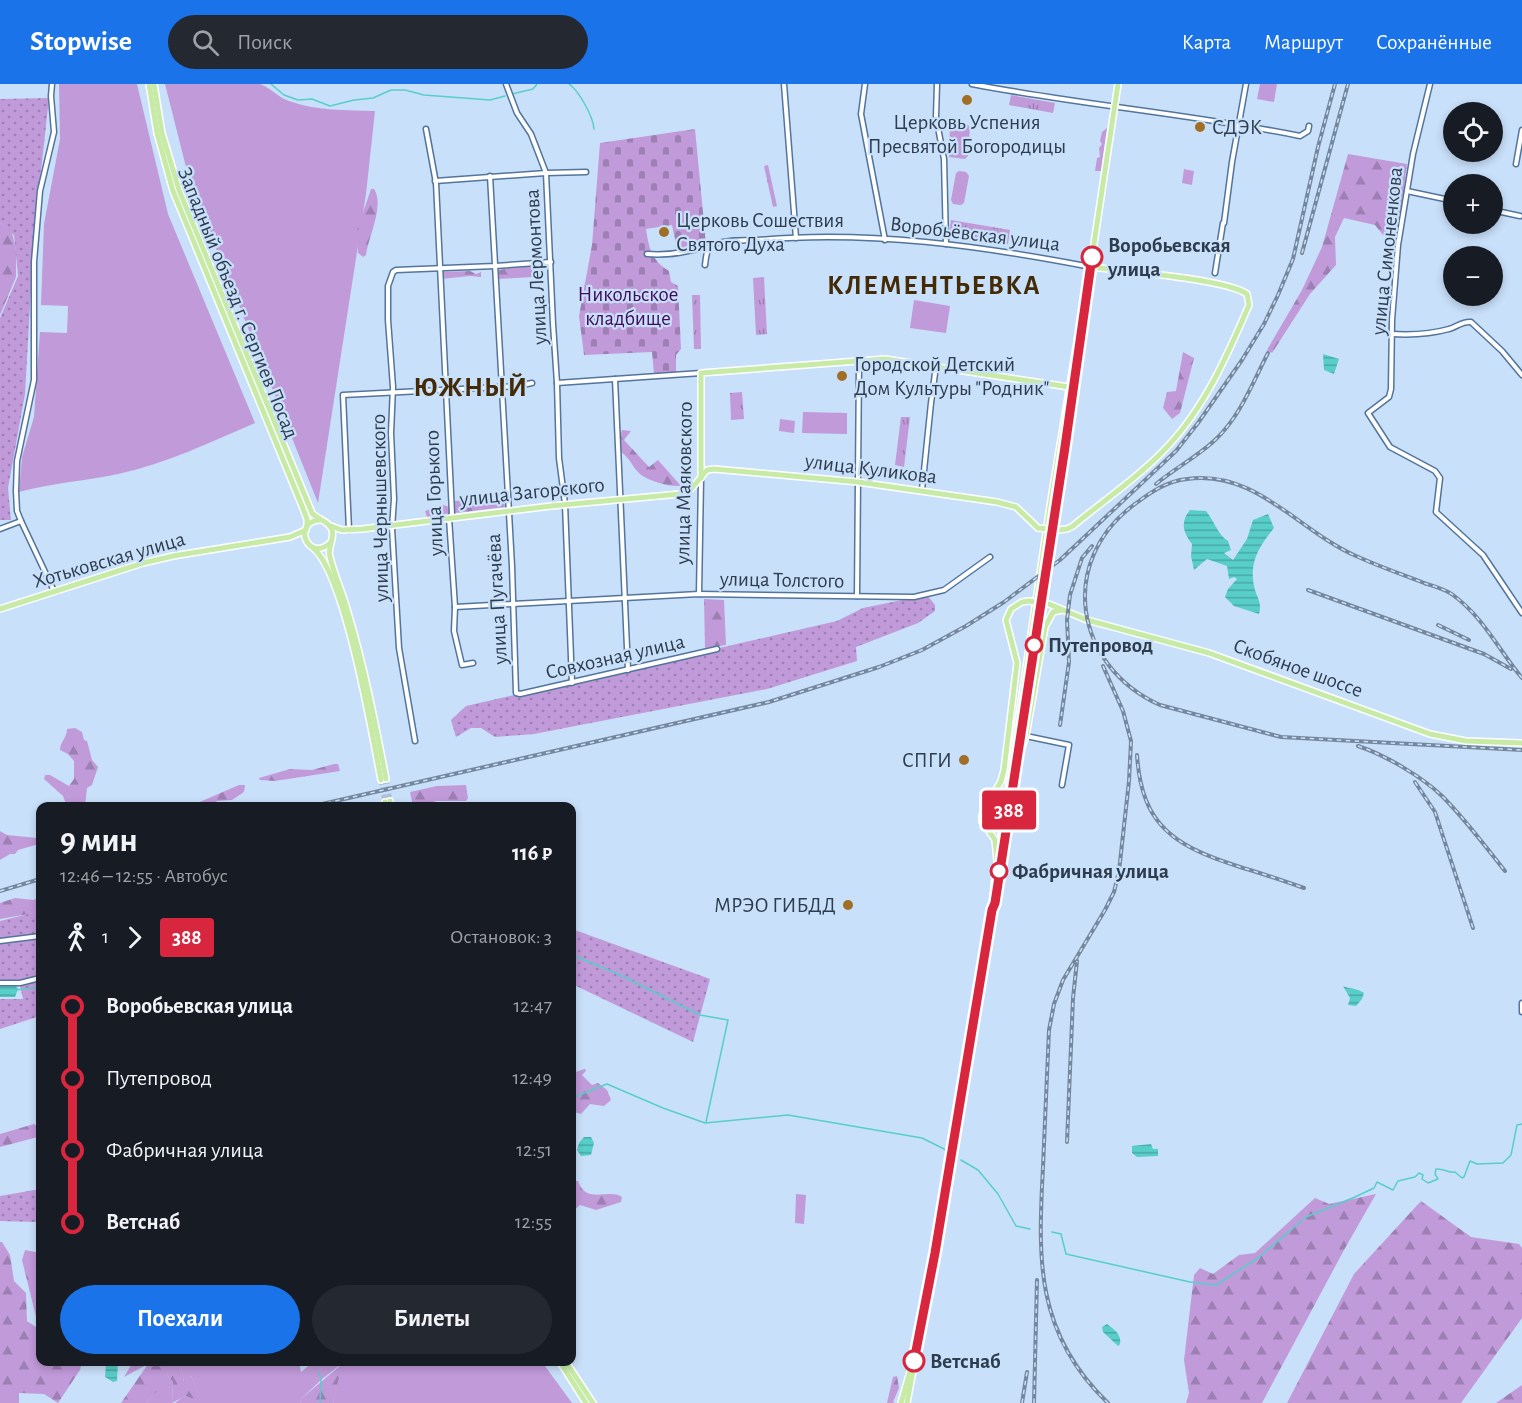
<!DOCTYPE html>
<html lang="ru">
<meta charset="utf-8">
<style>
:root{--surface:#171b24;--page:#242831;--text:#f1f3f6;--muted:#9ea1a6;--accent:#1a73e8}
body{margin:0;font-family:"Alegreya Sans",sans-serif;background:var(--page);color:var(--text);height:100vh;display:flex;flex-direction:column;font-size:22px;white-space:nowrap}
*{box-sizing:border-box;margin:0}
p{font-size:20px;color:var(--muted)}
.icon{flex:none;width:33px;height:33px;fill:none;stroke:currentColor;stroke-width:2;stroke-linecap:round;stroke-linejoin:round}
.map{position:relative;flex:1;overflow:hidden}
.details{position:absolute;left:36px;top:718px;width:540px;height:564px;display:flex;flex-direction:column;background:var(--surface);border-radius:12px;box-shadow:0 3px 9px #0003}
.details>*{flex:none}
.badge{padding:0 12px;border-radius:4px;font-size:21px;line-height:39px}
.fabs{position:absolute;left:1443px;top:18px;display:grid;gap:12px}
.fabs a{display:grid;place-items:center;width:60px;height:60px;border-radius:50%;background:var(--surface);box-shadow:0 3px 9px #0003;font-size:30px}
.map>.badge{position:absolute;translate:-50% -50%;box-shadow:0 0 0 3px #fff}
.legs{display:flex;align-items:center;gap:9px;height:66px;padding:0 24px;font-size:20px}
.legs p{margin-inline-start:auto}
.overview{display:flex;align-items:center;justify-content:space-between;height:102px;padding:0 24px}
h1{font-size:33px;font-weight:600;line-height:45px}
.primary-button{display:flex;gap:12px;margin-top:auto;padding:12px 24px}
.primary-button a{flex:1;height:69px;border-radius:36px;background:var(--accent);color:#fff;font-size:24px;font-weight:600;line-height:69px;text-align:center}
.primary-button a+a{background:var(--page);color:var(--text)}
ul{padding:0 24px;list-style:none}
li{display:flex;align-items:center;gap:21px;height:72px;font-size:22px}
li i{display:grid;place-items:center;width:9px;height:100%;margin:0 8px;background:currentColor}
li i::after{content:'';width:15px;height:15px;margin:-8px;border:4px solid;border-radius:50%;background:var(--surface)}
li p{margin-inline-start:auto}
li:first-child i{background:linear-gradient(#0000 50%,currentColor 0)}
li:last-child i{background:linear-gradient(currentColor 50%,#0000 0)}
header{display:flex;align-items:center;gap:36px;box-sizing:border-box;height:84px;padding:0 30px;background:var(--accent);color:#fff}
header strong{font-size:28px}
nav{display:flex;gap:33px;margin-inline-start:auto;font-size:21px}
.search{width:420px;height:54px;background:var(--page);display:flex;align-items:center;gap:15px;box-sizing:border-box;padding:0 21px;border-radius:33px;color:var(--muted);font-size:22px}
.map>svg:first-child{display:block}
.grass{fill:#c19ada}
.forest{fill:url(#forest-firs)}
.cemetery{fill:url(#cemetery-stones)}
.park{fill:url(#park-tufts)}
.garden{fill:url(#garden-dots)}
.water{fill:url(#water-rules)}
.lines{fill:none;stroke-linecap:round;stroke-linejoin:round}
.stream{stroke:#58cec9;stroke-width:1.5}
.major-tunnel{stroke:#aabfd8;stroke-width:5;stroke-dasharray:5 2.5;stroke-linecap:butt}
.minor-casing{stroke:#53759b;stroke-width:7}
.major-casing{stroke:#fff;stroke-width:8}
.minor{stroke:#fff;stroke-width:4}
.major{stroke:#c7eba7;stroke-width:5}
.rail-casing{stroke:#75879c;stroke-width:4}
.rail{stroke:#c9e0fa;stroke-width:1.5;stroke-dasharray:4.5;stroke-linecap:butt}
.major-bridge-casing{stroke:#fff;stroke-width:8;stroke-linecap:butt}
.major-bridge{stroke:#c7eba7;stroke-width:5}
.line-1-casing{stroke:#fff;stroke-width:14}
.line-1{stroke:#d7263d;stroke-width:9}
.poi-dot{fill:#a16e25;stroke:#c9e0fa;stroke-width:2}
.stop-1-dot{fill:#fff;stroke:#d7263d;stroke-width:3}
.labels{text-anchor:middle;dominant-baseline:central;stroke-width:4.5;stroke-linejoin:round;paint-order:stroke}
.poi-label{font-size:21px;fill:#2e3d4e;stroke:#c9e0fa;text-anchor:start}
.street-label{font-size:21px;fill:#2e3d4e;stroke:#c9e0fa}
.stop-label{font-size:21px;font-weight:bold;fill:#2e3d4e;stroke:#c9e0fa;text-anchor:start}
.park-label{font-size:21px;fill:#430a5d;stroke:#c9e0fa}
.district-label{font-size:27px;font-weight:bold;letter-spacing:1.5px;fill:#442b08;stroke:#c9e0fa}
</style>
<header>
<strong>Stopwise</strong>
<div class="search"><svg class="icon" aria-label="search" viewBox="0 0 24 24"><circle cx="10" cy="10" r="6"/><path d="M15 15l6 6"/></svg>Поиск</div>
<nav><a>Карта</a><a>Маршрут</a><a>Сохранённые</a></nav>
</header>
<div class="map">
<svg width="1522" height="1319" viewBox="0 0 1522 1319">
<defs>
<pattern id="forest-firs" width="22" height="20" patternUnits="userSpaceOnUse" patternTransform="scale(1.5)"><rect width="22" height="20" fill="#c19ada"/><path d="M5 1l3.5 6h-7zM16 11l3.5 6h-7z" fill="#9d7fb3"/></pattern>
<pattern id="cemetery-stones" width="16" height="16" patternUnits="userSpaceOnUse" patternTransform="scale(1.5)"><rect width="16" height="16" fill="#c19ada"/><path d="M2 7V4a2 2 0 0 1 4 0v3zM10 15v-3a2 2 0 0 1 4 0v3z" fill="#9d7fb3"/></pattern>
<pattern id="park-tufts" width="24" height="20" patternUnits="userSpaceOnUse" patternTransform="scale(1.5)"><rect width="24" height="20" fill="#c19ada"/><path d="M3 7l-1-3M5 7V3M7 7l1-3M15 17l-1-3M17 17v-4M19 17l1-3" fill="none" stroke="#9d7fb3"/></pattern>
<pattern id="garden-dots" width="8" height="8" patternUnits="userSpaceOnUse" patternTransform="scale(1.5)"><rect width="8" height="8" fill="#c19ada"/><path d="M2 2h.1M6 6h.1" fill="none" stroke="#9d7fb3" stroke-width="1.8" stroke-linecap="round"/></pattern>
<pattern id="water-rules" width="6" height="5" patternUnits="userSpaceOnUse" patternTransform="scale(1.5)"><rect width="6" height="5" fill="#58cec9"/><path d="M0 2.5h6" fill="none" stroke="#49a8a5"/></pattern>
</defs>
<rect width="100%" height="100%" fill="#c9e0fa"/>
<g class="grass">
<path d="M59 0H137L168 130 255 339C211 358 165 380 118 390 85 397 51 399 19 408L22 373 34 333 40 248 67 249 68 222 41 221 44 140 60 55Z"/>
<path d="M165 0H260C271 4 279 14 289 17 316 27 347 26 375 27L366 110 318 419 190 99Z"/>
<polygon points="1260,0 1277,0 1274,18 1257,15"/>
<polygon points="953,39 966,39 970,43 968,72 965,75 949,73 950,42"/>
<polygon points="1107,44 1101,87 1095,87 1097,74 1100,73 1099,64 1102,60 1100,57 1102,48"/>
<polygon points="1184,85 1194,87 1192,101 1182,99"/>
<polygon points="959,87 966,88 969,92 964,119 961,121 953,120 951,116 956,89"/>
<polygon points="914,216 950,222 946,249 910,244"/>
<polygon points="803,328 847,329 847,350 802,349"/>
<polygon points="780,335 795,337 794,349 779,347"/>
<polygon points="796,1110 806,1111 804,1140 795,1139"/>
<polygon points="180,1278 299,1278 301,1288 313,1278 542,1278 572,1319 333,1319 341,1280 321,1296 301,1315 300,1319 175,1319 184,1312 202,1317 191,1292 184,1298"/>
<polygon points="166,1290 173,1298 172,1319 146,1319 164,1298"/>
</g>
<g class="forest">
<polygon points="1348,70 1407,80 1397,156 1383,151 1375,141 1344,134 1335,153 1336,181 1310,210 1272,269 1267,266 1302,206 1322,163"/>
<path d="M371 105H374C385 121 368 153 366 171L363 173 358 169 357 146Z"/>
<polygon points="0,139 12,148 16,167 16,193 0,231"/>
<polygon points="515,183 535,183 537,184 537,189 532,193 499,195 499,186"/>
<polygon points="470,187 476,190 481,188 481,193 470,192 441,195 443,188"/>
<polygon points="1183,268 1194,274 1180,329 1172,335 1163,324 1167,308 1176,307"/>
<path d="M622 346 631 347 624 356 649 383 658 376 681 402C669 403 649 397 640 390 633 384 630 374 621 368L620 352Z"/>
<polygon points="497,413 504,414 505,423 455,429 455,417"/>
<polygon points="443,421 450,423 450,429 427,433 425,427"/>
<polygon points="704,515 724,516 726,561 705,564"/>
<path d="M75 644 82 648 84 656 87 657 92 676 98 683 92 701 87 704 85 721 87 723H67L63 712 44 695 45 691H50L69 702 74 695V677L68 670 60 666C60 658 67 654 67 645Z"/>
<polygon points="334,680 338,680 340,687 275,697 260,696 259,694 290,685 312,686"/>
<polygon points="239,701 245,701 244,708 232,716 217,717 212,723 188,723"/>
<polygon points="466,701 468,714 466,717 437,717 413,723 410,708 437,702"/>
<polygon points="0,747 7,751 37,754 39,760 18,766 15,770 10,770 0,776"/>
<polygon points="40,811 40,828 0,835 0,819 15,814 34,816"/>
<polygon points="585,985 586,987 582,991 592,1001 598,999 607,1006 611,1016 604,1022 590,1020 581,1030 574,1028 576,1023 572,1022 572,1003 576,1000 572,991 572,989"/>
<polygon points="34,1040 37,1042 38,1053 0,1063 0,1050"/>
<path d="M572 1097H578C586 1121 609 1104 622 1113L621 1118 596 1126 580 1121 572 1128Z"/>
<polygon points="1376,1110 1344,1166 1262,1319 1186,1319 1189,1309 1184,1276 1194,1191 1200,1184 1213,1190 1239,1171 1255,1169 1315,1114 1329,1120"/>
<polygon points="1421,1117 1471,1153 1519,1160 1522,1164 1522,1234 1461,1319 1287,1319 1354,1190"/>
<polygon points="0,1158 2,1158 10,1171 14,1197 26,1209 27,1237 39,1245 22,1176 25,1166 40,1169 40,1278 82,1278 80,1286 58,1319 44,1310 19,1309 19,1319 0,1319"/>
<polygon points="133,1278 180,1278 184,1297 191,1292 203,1318 185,1312 172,1319 173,1298 166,1290 165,1298 146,1319 121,1319 148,1280 124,1293"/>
<polygon points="342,1280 333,1319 300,1319 301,1315"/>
<polygon points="897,1292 899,1304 893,1318 895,1319 887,1319 893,1293"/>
<polygon points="1522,1301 1522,1319 1496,1319"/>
</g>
<path class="cemetery" d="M695 45 706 160 677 165 672 141 646 145C649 164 651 176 669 187L671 198 678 202 681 265 676 271V288L654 290 652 268 584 271 579 232 592 161 600 59Z"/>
<g class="park">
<polygon points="1011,11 1055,19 1053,29 1009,21"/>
<polygon points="768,81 777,122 773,123 764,82"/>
<polygon points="951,136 1010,146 1008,160 949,150"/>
<polygon points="764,193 767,250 756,251 753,194"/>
<polygon points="692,211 700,211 701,265 694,265"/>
<polygon points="742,308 744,335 731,336 730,309"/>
<polygon points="901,333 910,333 904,383 895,381"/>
</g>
<g class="garden">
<polygon points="49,14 34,151 25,310 8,404 11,436 0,436 0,234 18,192 14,151 0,139 0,15"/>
<polygon points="927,511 935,521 935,527 918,539 856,563 857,577 767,605 534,650 495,653 481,644 471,644 456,653 451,636 466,622 837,537 863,524"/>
<polygon points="40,827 40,932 0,945 0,915 23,915 19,897 0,897 0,837"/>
<polygon points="572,845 710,895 693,958 572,900"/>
<polygon points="40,1105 40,1119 36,1121 36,1138 0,1137 0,1112"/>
</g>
<g class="water">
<polygon points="1323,270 1339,275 1334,290 1324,286"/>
<path d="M1190 426 1206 427C1215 438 1217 450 1228 457L1231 466 1224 469 1233 476 1247 455 1253 436 1268 430 1274 444C1258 464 1248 480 1255 506 1258 515 1262 520 1259 530L1234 522 1225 513 1228 505 1237 495 1234 493 1229 495 1227 482 1207 475 1194 486 1191 472 1192 460C1183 448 1180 438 1190 426Z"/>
<polygon points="15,901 18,905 15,913 0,913 0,902"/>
<path d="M1343 902C1350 905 1357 904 1364 909L1362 915 1356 922 1348 921 1350 914Z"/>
<polygon points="584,1053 591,1053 594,1059 591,1071 581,1072 577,1066 579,1059"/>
<polygon points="1151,1060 1153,1065 1158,1065 1158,1072 1137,1073 1132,1069 1132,1062"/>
<path d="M1107 1240C1114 1245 1122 1251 1120 1260L1118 1262 1103 1248 1102 1243Z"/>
<polygon points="118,1278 117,1297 113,1298 105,1293 106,1279"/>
</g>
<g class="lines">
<g class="stream">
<polyline points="271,0 284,11 298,16 312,15 330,22 354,16 373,14 391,6 405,6 424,11 490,16 505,12"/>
<path d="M569 0C579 7 593 32 594 45"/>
<polyline points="512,10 533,5 537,0"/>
<polyline points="572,871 618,890 700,931 728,936 706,1038"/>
<polyline points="16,906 40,903"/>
<polyline points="572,1014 607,1000 663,1024 705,1039 788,1031 922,1054 946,1066"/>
<polyline points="961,1076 978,1086 998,1110 1016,1142 1030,1145"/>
<path d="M1052 1148 1061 1150 1066 1170 1190 1198 1216 1201 1258 1174 1306 1133 1355 1113 1374 1104 1377 1098 1393 1106 1398 1097 1415 1093 1419 1089 1423 1091 1422 1095 1428 1099 1438 1095 1435 1090 1436 1085C1444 1084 1449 1090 1455 1088L1462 1094 1464 1093 1470 1077 1477 1080 1503 1079 1511 1071 1517 1041 1522 1040"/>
<polyline points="316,1278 317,1282"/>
<polyline points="319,1288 321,1296 320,1319"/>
</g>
<g class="major-tunnel">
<polyline points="386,695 390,717"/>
<polyline points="381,696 385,718"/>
</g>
<g class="minor-casing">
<g id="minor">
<polyline points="52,0 51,12 54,48 40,107 34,178 34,296 17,377 16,407 17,427 21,437 54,507"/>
<polyline points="506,0 517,29 531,50 546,89 553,240 557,299 559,374 565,420 572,599"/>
<polyline points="784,0 796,154"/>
<polyline points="865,0 861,30 885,156"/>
<polyline points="937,0 936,33 944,75 946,160"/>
<path d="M972 0C1081 21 1192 30 1300 52L1308 47 1309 42"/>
<polyline points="1430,0 1413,70 1398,161 1392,236 1391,305 1389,313 1368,329 1390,363 1435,387 1440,394 1436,428 1483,471 1522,529"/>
<polyline points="426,45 436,99 452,430 449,434 455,523 454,547 462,581 473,579"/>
<polyline points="1516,80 1522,46"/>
<polyline points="490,92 512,482 516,609 520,610 717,565"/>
<polyline points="435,97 546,89 586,88"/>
<polyline points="1407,107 1454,117"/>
<polyline points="1492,126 1520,132"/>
<path d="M647 170C660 171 675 170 688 167 696 166 701 163 708 164"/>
<path d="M705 181C706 175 706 164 712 161 725 155 745 157 758 156 869 146 982 162 1091 183"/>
<polyline points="1215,189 1223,139 1224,139 1232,78 1246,0"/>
<path d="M1392 250C1410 251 1431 250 1449 245 1457 243 1462 237 1471 238L1502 267 1522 291"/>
<polyline points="615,295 628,586"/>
<polyline points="557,299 701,289"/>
<polyline points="922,406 931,319 936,282"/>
<polyline points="0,445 21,437"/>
<polyline points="349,446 343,311 518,302 532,299"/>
<polyline points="699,510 701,395"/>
<polyline points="857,512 859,278"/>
<polyline points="455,523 699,510 914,513 944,506 990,473"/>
<polyline points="1026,652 1069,661 1062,701"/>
<polyline points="415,657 399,564 392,444 394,415 391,349 393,303 388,236 388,202 393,188 396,186 495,182 551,178"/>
<polyline points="0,857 40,852"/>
<polyline points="0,899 20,899 40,894"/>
<polyline points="1522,919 1522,928"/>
</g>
</g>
<g class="major-casing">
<g id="major">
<polyline points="149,0 157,49 173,107 302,422 307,435 307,443"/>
<path d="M154 0 162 49 179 106 312 429C318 436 329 437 332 446 335 455 327 463 330 473 334 490 342 507 347 525 364 581 375 638 386 695"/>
<polyline points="701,394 701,289 885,275 1069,303"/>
<path d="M320 436C291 438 308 479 330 459"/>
<polyline points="331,442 342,446 362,445 551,422 680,410 692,404 707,386 714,385 858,398 997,418 1016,423 1038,444"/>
<path d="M1057 446 1067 445 1073 442C1103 417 1140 392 1167 363 1205 323 1228 270 1249 221L1247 210C1226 195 1122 187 1091 183"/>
<path d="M313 464C345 490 372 650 381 696"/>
<polyline points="1049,520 1087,536 1209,569 1430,650 1466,657 1522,659"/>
<polyline points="0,525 143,479 173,472 290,453 306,446"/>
<polyline points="1021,666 1026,652 1045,543 1053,528 1062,526"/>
<polyline points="390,717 391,723"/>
<polyline points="385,718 385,723"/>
<polyline points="982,737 982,731 1001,697 1004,686 1017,579 1006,536 1011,525 1022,518 1029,517"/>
<polyline points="982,737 995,756 997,777"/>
<polyline points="985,740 991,743 997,742 1001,734"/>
<polyline points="1000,759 1050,422 1076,264"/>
<polyline points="992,824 995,792"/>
<polyline points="560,1278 586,1319"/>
<polyline points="566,1278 593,1319"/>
<polyline points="901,1319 911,1284"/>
<polyline points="907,1319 935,1169 992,826 995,819 1118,0"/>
</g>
</g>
<use href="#minor" class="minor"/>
<use href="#major" class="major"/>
<g class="rail-casing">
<g id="rail">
<polyline points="1302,169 1348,0"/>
<path d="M1156 400C1175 384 1197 373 1215 356 1240 333 1253 298 1268 269"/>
<polyline points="1308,506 1484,570 1511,585"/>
<polyline points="1438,541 1469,556"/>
<path d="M1103 582 1123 627 1131 657 1129 697 1119 787 1114 808 1105 826 1063 896 1054 920 1049 946C1047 992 1045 1037 1043 1083 1038 1175 1035 1249 1108 1319"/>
<path d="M1522 594C1498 565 1484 534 1453 511 1445 505 1433 502 1424 499 1401 490 1378 482 1356 472 1299 447 1255 385 1187 395 1167 397 1151 408 1135 420 1057 477 1074 582 1160 621L1281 653 1522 666"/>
<polyline points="1060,641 1069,578 1067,536 1070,511 1082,474 1092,462"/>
<path d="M1358 662C1385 671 1421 692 1442 712 1465 735 1485 762 1505 787"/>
<path d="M1137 671C1138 686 1140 701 1146 716 1162 758 1204 771 1243 784 1264 790 1284 797 1304 804"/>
<polyline points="1415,698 1435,728 1473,844"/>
<polyline points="309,723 769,618 879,583 922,566 966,542 1004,518 1060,476 1176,367 1198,339 1242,276 1264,240 1278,211 1293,175 1318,63 1335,0"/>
<polyline points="0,807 40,795"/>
<polyline points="1067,1058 1073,914 1077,877"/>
<polyline points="1022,1319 1027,1288"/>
<polyline points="1034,1319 1037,1196"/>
</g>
</g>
<use href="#rail" class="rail"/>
<g class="major-bridge-casing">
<g id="major-bridge">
<polyline points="1038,444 1057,446"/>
<polyline points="1029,517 1049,520"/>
</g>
</g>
<use href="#major-bridge" class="major-bridge"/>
</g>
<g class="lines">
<g class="line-1-casing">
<polyline id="line-1" points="914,1277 935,1169 992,826 995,819 1065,363 1092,173"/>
</g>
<use href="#line-1" class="line-1"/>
</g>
<g class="poi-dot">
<circle cx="967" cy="16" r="6"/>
<circle cx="1200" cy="43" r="6"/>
<circle cx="664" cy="148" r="6"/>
<circle cx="842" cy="292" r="6"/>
<circle cx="964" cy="676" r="6"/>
<circle cx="848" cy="821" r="6"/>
</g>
<g class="stop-1-dot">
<circle cx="1092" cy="173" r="10"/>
<circle cx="1034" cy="561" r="8"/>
<circle cx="999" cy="787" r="8"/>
<circle cx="914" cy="1277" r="10"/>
</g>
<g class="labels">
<g class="poi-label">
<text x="967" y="38" text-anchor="middle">Церковь Успения<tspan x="967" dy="24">Пресвятой Богородицы</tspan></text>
<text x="1212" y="43">СДЭК</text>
<text x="676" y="136">Церковь Сошествия<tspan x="676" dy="24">Святого Духа</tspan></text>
<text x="854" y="280">Городской Детский<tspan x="854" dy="24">Дом Культуры "Родник"</tspan></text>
<text x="952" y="676" text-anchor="end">СПГИ</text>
<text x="836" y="821" text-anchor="end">МРЭО ГИБДД</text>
</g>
<g class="street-label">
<text transform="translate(975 150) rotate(7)">Воробьёвская улица</text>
<text transform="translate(1387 167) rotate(-84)">улица Симоненкова</text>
<text transform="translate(536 183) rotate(-93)">улица Лермонтова</text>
<text transform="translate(238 219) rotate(68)">Западный объезд г. Сергиев Посад</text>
<text transform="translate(871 385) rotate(7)">улица Куликова</text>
<text transform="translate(684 399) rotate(-89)">улица Маяковского</text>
<text transform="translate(532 408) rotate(-6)">улица Загорского</text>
<text transform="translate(434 409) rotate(-92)">улица Горького</text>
<text transform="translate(380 424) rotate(-91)">улица Чернышевского</text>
<text transform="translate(109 476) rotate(-16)">Хотьковская улица</text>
<text transform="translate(782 496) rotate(1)">улица Толстого</text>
<text transform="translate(497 515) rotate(-93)">улица Пугачёва</text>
<text transform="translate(615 573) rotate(-13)">Совхозная улица</text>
<text transform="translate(1298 584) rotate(20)">Скобяное шоссе</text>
</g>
<g class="stop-label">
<text x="1108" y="161">Воробьевская<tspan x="1108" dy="24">улица</tspan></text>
<text x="1048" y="561">Путепровод</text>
<text x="1012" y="787">Фабричная улица</text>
<text x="930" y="1277">Ветснаб</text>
</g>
<g class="park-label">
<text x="628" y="210">Никольское<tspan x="628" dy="24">кладбище</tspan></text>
</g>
<g class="district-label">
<text x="934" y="201">КЛЕМЕНТЬЕВКА</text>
<text x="471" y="303">ЮЖНЫЙ</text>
</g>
</g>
</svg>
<div class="fabs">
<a><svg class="icon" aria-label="locate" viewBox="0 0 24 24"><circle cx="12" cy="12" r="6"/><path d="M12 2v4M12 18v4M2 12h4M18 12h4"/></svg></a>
<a>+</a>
<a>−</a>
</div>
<b class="badge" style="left:1009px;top:726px;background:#d7263d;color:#fff">388</b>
<section class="details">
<div class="overview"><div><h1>9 мин</h1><p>12:46 – 12:55 · Автобус</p></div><b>116 ₽</b></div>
<div class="legs"><svg class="icon" aria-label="walk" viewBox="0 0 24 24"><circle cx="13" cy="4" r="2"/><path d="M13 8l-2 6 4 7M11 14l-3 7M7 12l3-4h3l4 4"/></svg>1<svg class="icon" aria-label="forward" viewBox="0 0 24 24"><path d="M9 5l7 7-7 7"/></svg><b class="badge" style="background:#d7263d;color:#fff">388</b><p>Остановок: 3</p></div>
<ul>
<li><i style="color:#d7263d"></i><b>Воробьевская улица</b><p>12:47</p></li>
<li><i style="color:#d7263d"></i><span>Путепровод</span><p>12:49</p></li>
<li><i style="color:#d7263d"></i><span>Фабричная улица</span><p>12:51</p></li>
<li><i style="color:#d7263d"></i><b>Ветснаб</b><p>12:55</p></li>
</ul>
<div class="primary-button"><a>Поехали</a><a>Билеты</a></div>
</section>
</div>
